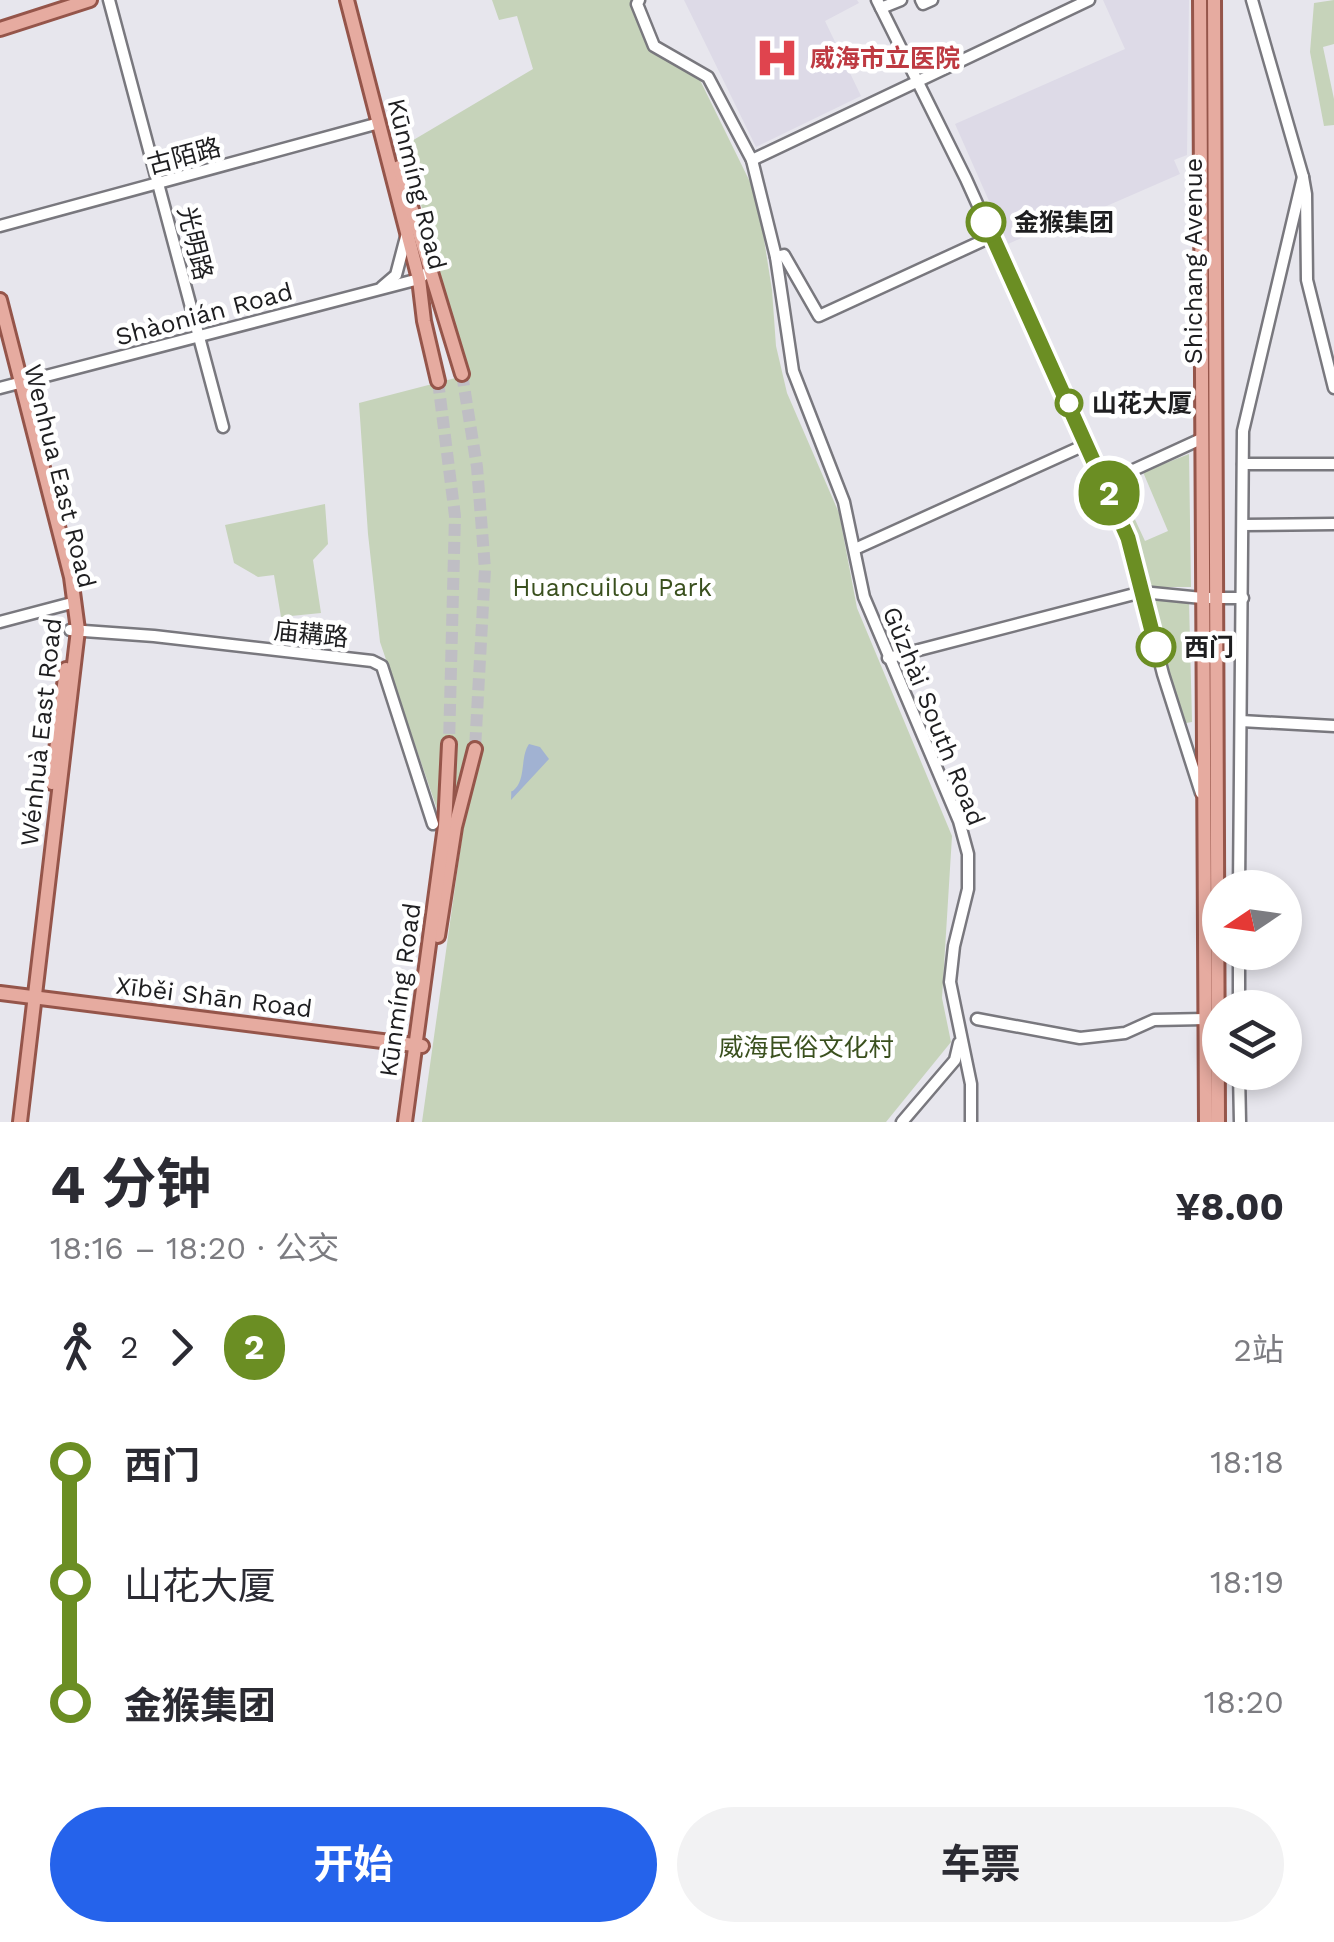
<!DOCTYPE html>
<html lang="zh">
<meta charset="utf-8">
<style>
:root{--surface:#fff;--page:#f2f2f3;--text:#2b2b33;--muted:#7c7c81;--accent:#2563eb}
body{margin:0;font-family:"Work Sans","Noto Sans SC",sans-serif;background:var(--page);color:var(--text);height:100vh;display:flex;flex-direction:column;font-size:38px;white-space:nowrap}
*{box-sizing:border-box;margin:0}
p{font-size:32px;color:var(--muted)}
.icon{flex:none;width:55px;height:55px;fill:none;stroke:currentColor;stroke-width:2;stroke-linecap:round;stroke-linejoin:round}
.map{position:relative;height:1122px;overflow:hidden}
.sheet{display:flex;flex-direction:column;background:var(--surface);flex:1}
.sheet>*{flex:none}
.badge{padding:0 20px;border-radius:32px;font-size:35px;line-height:65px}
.needle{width:65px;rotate:257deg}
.buttons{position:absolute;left:1202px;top:870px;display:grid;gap:20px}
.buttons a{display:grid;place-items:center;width:100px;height:100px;border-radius:50%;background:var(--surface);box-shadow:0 5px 15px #0003;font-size:50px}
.map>.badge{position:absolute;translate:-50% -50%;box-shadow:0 0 0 5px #fff}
.legs{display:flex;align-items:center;gap:15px;height:110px;padding:0 50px;font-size:32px}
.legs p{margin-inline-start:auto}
.summary{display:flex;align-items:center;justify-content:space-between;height:170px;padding:0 50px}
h1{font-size:55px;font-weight:700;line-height:75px}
.action{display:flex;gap:20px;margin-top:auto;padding:20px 50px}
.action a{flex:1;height:115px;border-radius:60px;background:var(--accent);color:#fff;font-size:40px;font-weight:700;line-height:115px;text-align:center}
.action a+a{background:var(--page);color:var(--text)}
ul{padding:0 50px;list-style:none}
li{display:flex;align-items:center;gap:35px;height:120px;font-size:38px}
li i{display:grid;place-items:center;width:15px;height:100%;margin:0 12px;background:currentColor}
li i::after{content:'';width:25px;height:25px;margin:-12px;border:8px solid;border-radius:50%;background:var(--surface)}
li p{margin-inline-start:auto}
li:first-child i{background:linear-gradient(#0000 50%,currentColor 0)}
li:last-child i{background:linear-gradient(currentColor 50%,#0000 0)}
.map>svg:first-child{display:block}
.built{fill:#dddae7}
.green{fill:#c6d3ba}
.water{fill:#a1b2d2}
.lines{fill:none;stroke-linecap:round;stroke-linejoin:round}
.major-tunnel{stroke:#bfbec4;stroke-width:12;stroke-dasharray:12 6;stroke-linecap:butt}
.minor-casing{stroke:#79787e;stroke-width:15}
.major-casing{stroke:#95554a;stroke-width:18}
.minor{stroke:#fff;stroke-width:10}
.major{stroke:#e6aba0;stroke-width:12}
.line-1-casing{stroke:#fff;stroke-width:22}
.line-1{stroke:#6b8e23;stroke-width:15}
.stop-1-dot{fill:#fff;stroke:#6b8e23;stroke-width:5}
.labels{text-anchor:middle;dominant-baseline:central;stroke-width:9;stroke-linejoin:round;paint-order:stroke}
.health-label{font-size:25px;font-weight:bold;fill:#be3a42;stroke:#fff;text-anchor:start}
.street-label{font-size:25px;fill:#1e1e20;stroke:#fff}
.stop-label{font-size:25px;font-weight:bold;fill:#1e1e20;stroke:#fff;text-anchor:start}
.park-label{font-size:25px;fill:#3a501e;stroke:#fff}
</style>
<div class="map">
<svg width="1334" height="1122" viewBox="0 0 1334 1122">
<rect width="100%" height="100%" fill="#e7e6ed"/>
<g class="built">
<polygon points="684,0 857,0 859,3 825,21 861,96 756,147"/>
<polygon points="1103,0 1189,0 1187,155 1174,160 1180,174 1047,232 1044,228 1008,244 955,124 1125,49"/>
</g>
<g class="green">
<polygon points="492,0 634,0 651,47 699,78 752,186 763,233 772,290 776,346 787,393 839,513 857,608 952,836 942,998 951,1042 886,1122 422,1122 464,823 438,812 380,642 368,534 359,403 467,375 405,145 533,69 517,16 499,20"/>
<polygon points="1334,0 1334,44 1323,47 1334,99 1334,125 1324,126 1310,52 1314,3"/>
<polygon points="1189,454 1191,587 1146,587 1135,547 1109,485 1117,481 1145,541 1168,531 1143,472"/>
<polygon points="325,504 328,544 313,560 321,613 281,617 274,575 258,577 234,563 225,525"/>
<polygon points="1148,596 1189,602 1192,722 1186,723 1168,672"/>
</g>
<path class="water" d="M529 744 540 747 549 759 511 800C512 784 509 798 518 785 525 773 521 756 529 744Z"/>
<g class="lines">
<g class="major-tunnel">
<polyline points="462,374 477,467 485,569 475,749"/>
<polyline points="438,381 455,516 449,744"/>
</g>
<g class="minor-casing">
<g id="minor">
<polyline points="109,0 223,427"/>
<polyline points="639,0 637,4 654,46 708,77 752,160 776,257 793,371 844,502 864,597 959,821 968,854 968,889 954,946 950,982 971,1084 971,1122"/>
<polyline points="877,0 966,179 1128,538 1163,674 1201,793"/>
<polyline points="921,0 923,4 932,0"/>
<polyline points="1252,0 1303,177 1306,194 1307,280 1334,388"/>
<polyline points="881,8 901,0"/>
<polyline points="752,160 1089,0"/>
<polyline points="0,226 379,123"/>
<polyline points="776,257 784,255 819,316 993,236"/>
<polyline points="382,287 396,275 406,237"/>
<polyline points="0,388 419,279 425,274"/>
<polyline points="1243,464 1334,464"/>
<polyline points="1105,483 1201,439"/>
<polyline points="1243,525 1334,524"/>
<polyline points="855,549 1087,444"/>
<polyline points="0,622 68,604"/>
<polyline points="70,630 154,636 372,661 382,666 433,824"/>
<polyline points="888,658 1142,592 1202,598 1243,598"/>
<polyline points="1241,721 1334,726"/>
<polyline points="1239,888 1243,431 1303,177"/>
<polyline points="1239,1008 1239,952"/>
<polyline points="977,1019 1080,1038 1125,1033 1154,1020 1205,1019"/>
<polyline points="1239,1072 1240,1122"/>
<polyline points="902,1122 955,1060 959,1043"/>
</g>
</g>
<g class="major-casing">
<g id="major">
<polyline points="347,0 419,279 424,321 438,381"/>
<polyline points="1200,0 1206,1122"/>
<polyline points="1214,0 1218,1122"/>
<polyline points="0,29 90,0"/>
<polyline points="399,167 462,374"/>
<polyline points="0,300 71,577 78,630 20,1122"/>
<polyline points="52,783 66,669"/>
<polyline points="438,936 455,827 475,749"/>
<polyline points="0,993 422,1046"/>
<polyline points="405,1122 445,826 449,744"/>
</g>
</g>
<use href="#minor" class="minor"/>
<use href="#major" class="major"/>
</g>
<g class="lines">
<g class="line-1-casing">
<polyline id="line-1" points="986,222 1128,538 1156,647"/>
</g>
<use href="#line-1" class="line-1"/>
</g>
<defs>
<g id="hospital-bare" transform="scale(3.45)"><path d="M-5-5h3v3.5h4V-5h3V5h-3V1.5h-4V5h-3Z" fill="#e0444e" stroke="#fff" stroke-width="2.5" paint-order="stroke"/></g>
</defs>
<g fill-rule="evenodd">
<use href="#hospital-bare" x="777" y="58"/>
</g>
<g class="stop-1-dot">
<circle cx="986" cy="222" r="18"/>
<circle cx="1069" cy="403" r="12"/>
<circle cx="1156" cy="647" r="18"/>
</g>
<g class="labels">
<g class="health-label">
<text x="810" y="58">威海市立医院</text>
</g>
<g class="street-label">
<text transform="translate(184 156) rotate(-15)">古陌路</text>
<text transform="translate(417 184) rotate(76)">Kūnmíng Road</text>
<text transform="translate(195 243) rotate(76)">光明路</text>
<text transform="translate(1193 261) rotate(-90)">Shichang Avenue</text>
<text transform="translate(204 314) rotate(-15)">Shàonián Road</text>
<text transform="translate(60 476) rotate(76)">Wenhua East Road</text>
<text transform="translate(311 634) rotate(6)">庙耩路</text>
<text transform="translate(934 716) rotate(68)">Gǔzhài South Road</text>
<text transform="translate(41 732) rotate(-84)">Wénhuà East Road</text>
<text transform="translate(400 990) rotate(-82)">Kūnmíng Road</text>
<text transform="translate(214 997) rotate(7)">Xīběi Shān Road</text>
</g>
<g class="stop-label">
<text x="1014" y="222">金猴集团</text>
<text x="1092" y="403">山花大厦</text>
<text x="1184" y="647">西门</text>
</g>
<g class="park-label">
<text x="612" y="587">Huancuilou Park</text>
<text x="806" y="1047">威海民俗文化村</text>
</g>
</g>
</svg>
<div class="buttons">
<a><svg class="needle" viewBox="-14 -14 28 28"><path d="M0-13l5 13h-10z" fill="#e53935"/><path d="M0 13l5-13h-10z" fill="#7c7c81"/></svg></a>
<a><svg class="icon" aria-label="layers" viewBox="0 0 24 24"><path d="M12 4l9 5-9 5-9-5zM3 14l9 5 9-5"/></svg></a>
</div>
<b class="badge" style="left:1109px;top:493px;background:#6b8e23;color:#fff">2</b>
</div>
<section class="sheet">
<div class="summary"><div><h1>4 分钟</h1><p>18:16 – 18:20 · 公交</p></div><b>¥8.00</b></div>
<div class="legs"><svg class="icon" aria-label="walk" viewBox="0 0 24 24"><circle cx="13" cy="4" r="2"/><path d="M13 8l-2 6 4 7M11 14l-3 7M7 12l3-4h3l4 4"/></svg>2<svg class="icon" aria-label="forward" viewBox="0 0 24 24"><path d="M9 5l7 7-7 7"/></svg><b class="badge" style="background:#6b8e23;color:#fff">2</b><p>2站</p></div>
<ul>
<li><i style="color:#6b8e23"></i><b>西门</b><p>18:18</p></li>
<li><i style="color:#6b8e23"></i><span>山花大厦</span><p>18:19</p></li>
<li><i style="color:#6b8e23"></i><b>金猴集团</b><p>18:20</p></li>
</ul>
<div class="action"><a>开始</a><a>车票</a></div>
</section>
